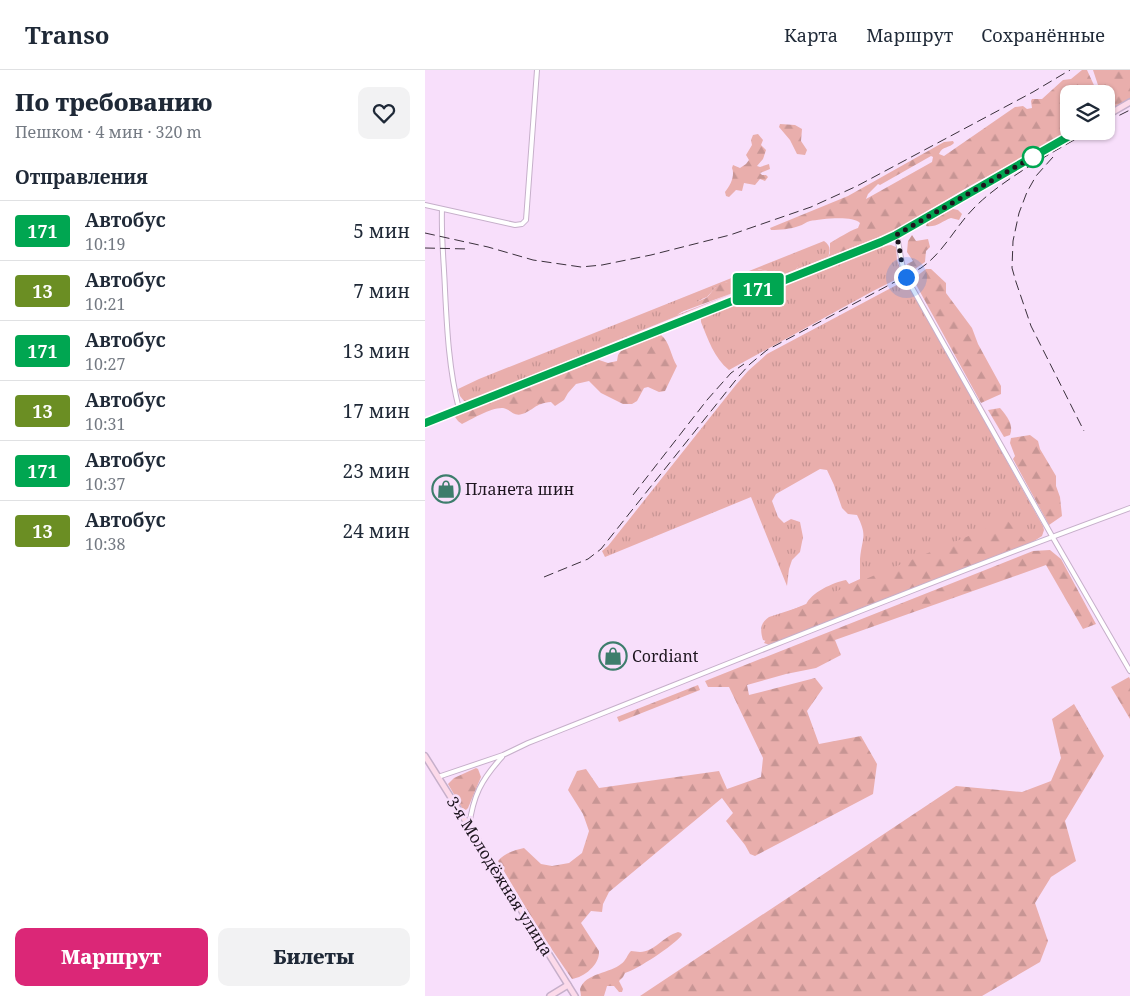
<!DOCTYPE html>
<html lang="ru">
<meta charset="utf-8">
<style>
:root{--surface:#fff;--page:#f2f2f3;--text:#1f2937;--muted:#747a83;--line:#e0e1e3;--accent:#db2777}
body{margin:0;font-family:"Noto Serif",serif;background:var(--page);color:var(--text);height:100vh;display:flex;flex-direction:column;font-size:19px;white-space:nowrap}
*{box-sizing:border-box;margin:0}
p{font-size:16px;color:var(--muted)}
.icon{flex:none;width:28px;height:28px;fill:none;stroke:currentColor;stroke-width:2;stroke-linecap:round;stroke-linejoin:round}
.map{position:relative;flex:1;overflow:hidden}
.side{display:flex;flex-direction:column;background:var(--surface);width:425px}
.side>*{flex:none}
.badge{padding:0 10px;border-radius:4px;font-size:18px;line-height:32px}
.buttons{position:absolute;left:635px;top:15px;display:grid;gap:10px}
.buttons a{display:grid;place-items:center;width:55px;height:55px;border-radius:10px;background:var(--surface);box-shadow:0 1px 4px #0004;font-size:25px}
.you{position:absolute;width:25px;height:25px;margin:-12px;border:4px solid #fff;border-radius:50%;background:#1a73e8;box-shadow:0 0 0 8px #1a73e833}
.map>.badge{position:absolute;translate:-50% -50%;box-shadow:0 0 0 2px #fff}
h2{padding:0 15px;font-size:19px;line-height:45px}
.round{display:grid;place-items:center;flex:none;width:52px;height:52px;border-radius:10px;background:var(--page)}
.headline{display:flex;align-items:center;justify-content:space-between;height:85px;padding:0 15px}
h1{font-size:24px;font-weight:800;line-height:38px}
.cta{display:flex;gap:10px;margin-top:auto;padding:10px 15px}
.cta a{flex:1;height:58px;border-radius:10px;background:var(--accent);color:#fff;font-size:20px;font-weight:800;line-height:58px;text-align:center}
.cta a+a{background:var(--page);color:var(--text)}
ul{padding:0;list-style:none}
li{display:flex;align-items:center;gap:15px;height:60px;padding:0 15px;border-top:1px solid var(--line)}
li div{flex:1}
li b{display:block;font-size:19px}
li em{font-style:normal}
li .badge{min-width:55px;font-weight:700;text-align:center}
header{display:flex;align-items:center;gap:30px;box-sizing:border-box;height:70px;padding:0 25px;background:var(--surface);border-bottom:1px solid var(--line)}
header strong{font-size:24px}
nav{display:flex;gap:28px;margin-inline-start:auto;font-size:18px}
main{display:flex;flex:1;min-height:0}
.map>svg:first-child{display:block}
.grass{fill:url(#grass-tufts)}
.forest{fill:url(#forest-firs);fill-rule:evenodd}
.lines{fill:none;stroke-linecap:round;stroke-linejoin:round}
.minor-casing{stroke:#c6afca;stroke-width:6}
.secondary-casing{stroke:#c6afca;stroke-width:8}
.minor{stroke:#fff;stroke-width:4}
.secondary{stroke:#fcdaea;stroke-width:5}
.rail{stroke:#3b313c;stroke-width:1;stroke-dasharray:10 5;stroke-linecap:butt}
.line-casing{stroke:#fff;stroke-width:11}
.line{stroke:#00a651;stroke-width:8}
.walk{stroke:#1d151e;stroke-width:5;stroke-dasharray:0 9}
.stop-dot{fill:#fff;stroke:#00a651;stroke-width:2.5}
.labels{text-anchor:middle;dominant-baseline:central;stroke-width:5;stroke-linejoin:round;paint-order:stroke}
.poi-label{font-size:16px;fill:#1d151e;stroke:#f8dffb;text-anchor:start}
.street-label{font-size:16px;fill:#1d151e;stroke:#f8dffb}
</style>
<header>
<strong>Transo</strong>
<nav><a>Карта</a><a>Маршрут</a><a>Сохранённые</a></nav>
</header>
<main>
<section class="side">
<div class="headline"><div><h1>По требованию</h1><p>Пешком · 4 мин · 320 m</p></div><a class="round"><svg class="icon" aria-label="heart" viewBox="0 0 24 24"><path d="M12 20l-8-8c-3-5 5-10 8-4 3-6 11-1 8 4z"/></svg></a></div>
<h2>Отправления</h2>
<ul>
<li><span class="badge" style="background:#00a651;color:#fff">171</span><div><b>Автобус</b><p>10:19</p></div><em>5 мин</em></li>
<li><span class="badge" style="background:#6b8e23;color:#fff">13</span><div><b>Автобус</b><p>10:21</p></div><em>7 мин</em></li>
<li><span class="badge" style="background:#00a651;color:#fff">171</span><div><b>Автобус</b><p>10:27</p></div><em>13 мин</em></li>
<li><span class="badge" style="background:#6b8e23;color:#fff">13</span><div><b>Автобус</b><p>10:31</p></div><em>17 мин</em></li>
<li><span class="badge" style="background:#00a651;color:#fff">171</span><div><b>Автобус</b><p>10:37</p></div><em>23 мин</em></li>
<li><span class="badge" style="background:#6b8e23;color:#fff">13</span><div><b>Автобус</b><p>10:38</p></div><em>24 мин</em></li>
</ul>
<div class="cta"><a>Маршрут</a><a>Билеты</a></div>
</section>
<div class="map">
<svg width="705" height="926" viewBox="0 0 705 926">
<defs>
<pattern id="grass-tufts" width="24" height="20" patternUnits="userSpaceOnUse" patternTransform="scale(1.25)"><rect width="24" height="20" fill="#e9aeac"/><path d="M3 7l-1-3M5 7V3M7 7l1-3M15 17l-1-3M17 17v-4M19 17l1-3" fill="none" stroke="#c79594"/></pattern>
<pattern id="forest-firs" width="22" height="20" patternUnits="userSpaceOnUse" patternTransform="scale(1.25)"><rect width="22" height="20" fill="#e9aeac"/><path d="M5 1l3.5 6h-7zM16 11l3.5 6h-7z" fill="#c79594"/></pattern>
</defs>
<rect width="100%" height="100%" fill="#f8dffb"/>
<g class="grass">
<path d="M399 171C405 175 406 180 403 187L370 200 373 197 361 193 347 202 333 199 330 204 314 213 302 212 291 217 282 227 277 229 252 245 311 222 44 331H39L35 326 33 319 54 309Z"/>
<path d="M466 175 471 177 472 190 478 206 448 221 304 300C289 288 283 269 276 252V249L280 246 458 176Z"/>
<path d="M481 210 618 456 619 460 617 466 606 473 350 574 338 570C335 560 335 553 344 547L381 535C385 523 409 512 421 510L424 514 435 509C435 502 435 495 435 489 437 467 443 467 432 445L423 444 417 438 409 415 402 400 395 399 351 424 347 431 353 447 359 453 366 449 375 452 378 467 375 482 367 490 364 499 362 516 326 427 180 487 177 481 183 476 310 316 323 301 342 284Z"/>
</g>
<g class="forest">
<path d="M657 0H662L673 24H644V61H646L543 117 467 162 403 187 405 183V173C414 168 422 162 433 158L435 153C428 145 395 149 385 151 381 152 378 155 374 156 366 159 355 160 346 160L345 158 423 126 519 72 528 71 529 73C525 78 517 76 514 84L519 86 590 37 598 36 602 39 607 38 606 31 607 29H617L638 10 646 9ZM506 86 508 87 507 92 441 129 443 124 453 114 455 115Z"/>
<polygon points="668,0 705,0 705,28 687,39 683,39 681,35 681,24 676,24"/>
<polygon points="355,54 370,55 377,59 376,71 382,80 380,85 372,84 365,70 354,57"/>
<path d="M333 64 338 70 336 75 341 80 338 89 332 96 335 97 344 94 345 99 335 103 337 105H341L343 107 340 111 335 109 330 115 319 113 317 121 311 120 304 127 301 126 300 122C306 115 310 105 307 98L308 95 315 98 321 94 324 90 321 85 327 75 326 70 328 65Z"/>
<path d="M528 139 533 140 537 144 534 150 526 148C517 151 511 158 501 156L502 153Z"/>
<polygon points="487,165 491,171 503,169 505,177 501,181 500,192 490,199 484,200 482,194 488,191 482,182 483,171"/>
<path d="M365 188H370L374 190 373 197 370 200 248 245V243C259 237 270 233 281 228 284 226 286 222 289 219 296 211 305 211 315 213L330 204 332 199 347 202Z"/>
<polygon points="501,199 506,199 521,213 521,223 547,258 553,274 576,316 576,324 556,333 488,209"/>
<path d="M236 265C245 272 246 287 252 296L240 321 234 322 223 317 219 318 212 331 207 334H198L176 323 164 311 151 314 143 323 139 330 130 336 126 332C110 333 108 341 97 344 89 347 85 339 78 338 67 337 47 349 37 354L33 351 30 347 35 343 171 289 183 293 192 291 193 285 198 278Z"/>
<path d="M575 338C582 346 589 355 585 365L579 367 563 340Z"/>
<polygon points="605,365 613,371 615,379 631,406 631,416 635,427 637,446 624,455 588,389 590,386 585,373 586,368"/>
<polygon points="582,450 602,473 345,575 339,573 357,544"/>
<path d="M625 480 636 489 671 554 658 559 621 495 410 570 416 585 391 598 361 604 322 615 324 625 390 608 398 618 382 641 394 674 436 666 452 694 448 724 330 786 325 784 320 775 301 751 308 743 297 728 184 822 178 834 177 842 166 841 156 853 174 881C175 894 160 907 147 909L117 865 73 791C79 783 90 780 99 778L116 794 127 796 144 793 157 783 164 761 158 744 143 720 152 701 161 699 174 718 294 701 302 719 336 707 338 688 304 617H283L280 611 608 481Z"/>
<polygon points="704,607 705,609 705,649 686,617"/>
<polygon points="273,615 275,620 194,652 192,647"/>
<polygon points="649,634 679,686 640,751 651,791 626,807 610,833 623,871 615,892 557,926 215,926 531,716 597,722 626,711 636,688 627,649"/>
<polygon points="51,698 53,699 56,707 43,738 41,740 37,738 23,714 29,708"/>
<path d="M253 862 256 863 257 865C248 876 213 899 200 903L198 907 194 911 198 919 197 922H194L189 916H182L179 926H156L155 919C160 903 186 903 196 894 201 891 202 885 206 881 209 881 212 882 215 882 229 882 239 866 253 862Z"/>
</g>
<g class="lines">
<g class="minor-casing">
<g id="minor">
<polyline points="0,135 90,155 97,154 101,150 112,0"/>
<path d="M17 139C16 166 19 193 20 220 22 260 24 300 34 339"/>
<path d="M471 165C476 179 475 193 481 207L627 466 705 601"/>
<path d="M13 707 78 685 103 673C303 594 503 512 705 438"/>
<path d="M44 757C48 726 56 710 77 687"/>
</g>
</g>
<g class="secondary-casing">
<g id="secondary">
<polyline points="681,46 705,32"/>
<polyline points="0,353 456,172 653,61"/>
<polyline points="0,686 150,926"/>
<polyline points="125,926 143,915"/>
</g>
</g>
<use href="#minor" class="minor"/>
<use href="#secondary" class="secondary"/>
<g class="rail">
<polyline points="681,52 705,40"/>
<polyline points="628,87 611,106 602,122 594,143 588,171 587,198 591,212 606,256 659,361"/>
<polyline points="0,163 63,177 108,190 156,197 177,195 226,185 305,165 386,137 432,116 608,22 645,0"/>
<polyline points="0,178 44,179"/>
<polyline points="208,425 282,330 306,303 319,294"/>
<path d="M119 507 163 489 176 479 314 306 325 294 342 280 496 198C519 182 530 157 549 138 575 111 623 85 656 66"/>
</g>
</g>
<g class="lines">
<g class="line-casing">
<polyline id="line" points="0,353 456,172 471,165 653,61"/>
</g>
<use href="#line" class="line"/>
<path class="walk" d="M481 207C475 193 476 179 471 165L608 87"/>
</g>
<defs>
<g id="shop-ring" transform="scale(1.4375)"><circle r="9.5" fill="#f8dffb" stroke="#3d7d6c" stroke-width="1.5"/><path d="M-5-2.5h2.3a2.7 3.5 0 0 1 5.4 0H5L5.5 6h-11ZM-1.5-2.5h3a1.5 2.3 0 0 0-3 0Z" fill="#3d7d6c"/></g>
</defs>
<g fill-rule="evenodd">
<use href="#shop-ring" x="21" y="419"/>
<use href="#shop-ring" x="188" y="586"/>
</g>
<circle class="stop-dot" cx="608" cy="87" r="10"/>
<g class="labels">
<g class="poi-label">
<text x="40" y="419">Планета шин</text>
<text x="207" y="586">Cordiant</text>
</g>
<g class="street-label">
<text transform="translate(75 806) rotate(58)">3-я Молодёжная улица</text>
</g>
</g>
</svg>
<div class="buttons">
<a><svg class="icon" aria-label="layers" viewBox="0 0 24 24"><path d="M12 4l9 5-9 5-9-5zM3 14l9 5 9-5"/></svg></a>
</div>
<div class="you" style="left:481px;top:207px"></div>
<b class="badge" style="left:333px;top:219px;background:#00a651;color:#fff">171</b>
</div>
</main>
